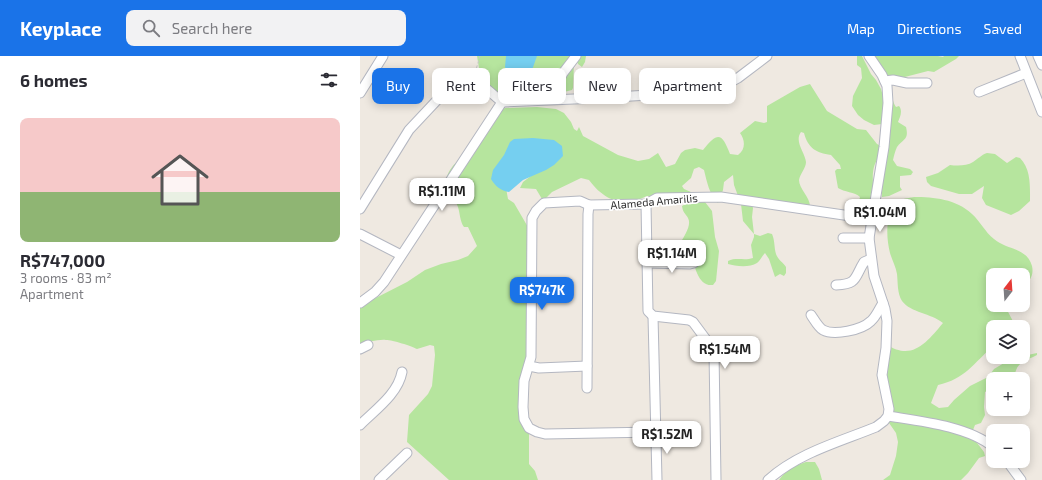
<!DOCTYPE html>
<html lang="en">
<head>
<meta charset="utf-8">
<style>
  :root { --surface:#fff; --page:#f2f2f3; --text:#2b2b33; --muted:#7c7c81; --accent:#1a73e8 }
  body { margin:0; font-family:"Exo 2",sans-serif; background:var(--page); color:var(--text); height:100vh; display:flex; flex-direction:column; font-size:15px; white-space:nowrap }
  * { box-sizing:border-box; margin:0 }
  p { font-size:13px; color:var(--muted) }
  .icon { flex:none; width:22px; height:22px; fill:none; stroke:currentColor; stroke-width:2; stroke-linecap:round; stroke-linejoin:round }
  .map { position:relative; flex:1; overflow:hidden }
  .panel { display:flex; flex-direction:column; background:var(--surface); width:360px }
  .panel>* { flex:none }
  .guide { position:absolute; left:12px; top:12px; width:380px; height:36px; display:flex; gap:8px }
  .needle { width:26px; rotate:17deg }
  .fabs { position:absolute; left:626px; top:212px; display:grid; gap:8px }
  .fabs a { display:grid; place-items:center; width:44px; height:44px; border-radius:8px; background:var(--surface); box-shadow:0 2px 10px #0003; font-size:20px }
  .price { position:absolute; translate:-50% -34px; padding:0 9px; border-radius:8px; background:#fff; color:#222; font-size:13px; line-height:26px; filter:drop-shadow(0 1px 2px #0008) }
  .price::after { content:''; position:absolute; left:50%; top:24px; width:12px; height:9px; margin-left:-6px; background:inherit; clip-path:polygon(0 0,100% 0,50% 100%) }
  .price.current { background:var(--accent); color:#fff }
  ul { padding:0; list-style:none }
  li { display:grid; align-content:center; gap:8px; height:212px; padding:0 20px }
  li span { display:grid; place-items:center; height:124px; border-radius:8px; color:#555 }
  li>.icon { margin-inline-start:auto }
  span .icon { width:72px; height:72px; fill:#fffc; stroke-width:1 }
  li b { font-size:17px }
  h2 { display:flex; justify-content:space-between; align-items:center; height:48px; padding:0 20px; font-size:17px }
  .pill { padding:0 14px; border-radius:8px; background:var(--surface); box-shadow:0 2px 10px #0003; font-size:14px; line-height:36px }
  .pill.current { background:var(--accent); color:#fff }
  header { display:flex; align-items:center; gap:24px; box-sizing:border-box; height:56px; padding:0 20px; background:var(--accent); color:#fff }
  header strong { font-size:19px }
  nav { display:flex; gap:22px; margin-inline-start:auto; font-size:14px }
  .search { width:280px; height:36px; background:var(--page); display:flex; align-items:center; gap:10px; box-sizing:border-box; padding:0 14px; border-radius:8px; color:var(--muted); font-size:15px }
  main { display:flex; flex:1; min-height:0 }
  .map>svg:first-child { display:block }
</style>
</head>
<body>
<header>
<strong>Keyplace</strong>
<div class="search"><svg class="icon" aria-label="search" viewBox="0 0 24 24"><circle cx="10" cy="10" r="6"/><path d="M15 15l6 6"/></svg>Search here</div>
<nav><a>Map</a><a>Directions</a><a>Saved</a></nav>
</header>
<main>
<section class="panel">
<h2>6 homes<svg class="icon" aria-label="filters" viewBox="0 0 24 24"><path d="M4 7h16M4 17h16"/><circle cx="9" cy="7" r="2"/><circle cx="15" cy="17" r="2"/></svg></h2>
<ul>
<li><span style="background:linear-gradient(#f6c9c9 60%,#8fb573 0)"><svg class="icon" aria-label="home" viewBox="0 0 24 24"><path d="M3 11l9-7 9 7M6 9v11h12V9"/></svg></span><div><b>R$747,000</b><p>3 rooms · 83 m²</p><p>Apartment</p></div></li>
</ul>
</section>
<div class="map">
<svg width="682" height="424" viewBox="0 0 682 424">
  <rect width="100%" height="100%" fill="#efe9e1"/>
  <g fill="#b6e59e">
    <path d="M117,0H226L225,6L222,11L218,8L217,5L214,7L213,32L212,34C195,38 177,46 162,35L153,40L143,42L128,30L119,12Z"/>
    <path d="M497,0H502L511,18L516,24L521,33L523,40L524,55L529,41L510,0H578L583,1L584,0H599L596,3L574,16L568,15L541,22L532,27C532,35 531,44 536,51L539,50C543,55 540,61 538,66L546,71C549,84 544,82 537,91C535,95 534,100 533,104L537,110L550,113L553,116L551,119L540,120V131L542,134L529,140L522,141L520,103L518,102C507,119 518,136 511,151C510,153 506,156 504,158L491,157L499,145L500,141C495,136 484,136 478,132L475,115L477,113H481L480,109L471,99C456,97 448,92 444,77L441,76C434,86 445,96 446,106C446,112 440,118 439,124C439,133 450,141 450,150C444,151 439,147 434,147C420,148 406,147 391,146L393,152L392,161L394,178L400,180L408,177L412,178C415,185 414,191 416,198C418,204 423,206 426,211V217L424,220L420,218L415,221L409,203L405,197C402,200 400,205 397,207C389,212 375,210 368,208V205C376,201 385,205 393,202L391,189L394,181V178L383,165L381,148L374,129L373,119L364,126L363,134L358,147C349,138 347,126 344,114L339,111L334,113L331,122L322,130L324,133L338,139L316,141L287,140L280,143L272,150C251,144 242,141 229,124L221,122L192,136L186,142L182,143L176,133L160,132L163,126L192,104L146,132L148,143L154,147L172,178L169,310L165,321L169,372V408L175,415L178,424H89L47,386L49,359L68,338L72,330L75,299L74,290L70,289L57,293C51,290 33,284 26,284C18,283 8,287 0,287V250L47,226L65,214L81,208L98,204L108,200L117,190L108,171H104C100,166 100,157 98,151C93,136 80,130 90,114C92,111 93,109 96,107L135,57L145,52L177,51L196,53L204,57L211,66L214,73L217,75L219,71L223,80L258,99L278,105L289,103L298,97L306,111L315,108L321,97L325,94L335,92L343,94C358,75 362,77 370,98L378,99C386,93 385,84 380,77L395,65L404,67L407,66V50L440,31L450,28L467,55L497,73L506,74L517,88L521,90L522,68L514,69L504,64L498,59L492,50L493,40L502,22L501,12L497,9Z"/>
    <path d="M627,97L635,98L647,107L656,101L660,102C671,113 670,130 670,145L659,155L651,159L626,149L622,142L624,130L612,138H599L571,130L567,126L566,121L578,117L590,109C597,110 607,110 613,106C618,103 621,99 627,97Z"/>
    <path d="M554,141C574,141 596,143 612,158C620,165 625,176 634,183C646,194 667,191 672,210C674,219 670,225 663,231V219H633V249H650L646,252L656,271H633V290C614,307 605,323 578,329L571,347L579,352L588,351L594,344L610,330L628,321L634,313L644,307L653,302L677,297V299C663,306 656,306 654,323H633V332L625,336L624,351L625,359L621,367L615,369L611,379L624,396L625,400L619,402L608,417L601,424H523L530,419L536,400L538,386L536,377L527,364L525,356L521,326L526,288C552,306 567,286 583,267C571,257 551,257 542,245C537,237 538,227 537,218C536,211 532,204 530,197C526,181 524,153 542,144C545,142 551,142 554,141Z"/>
    <path d="M342,145L345,146L352,155L355,181L359,195L356,225L353,229C337,231 334,207 331,195L322,189L321,186C324,180 332,169 328,162C325,157 323,157 322,150C328,146 336,150 342,145Z"/>
    <path d="M446,406H455L459,413L462,424H419C426,414 434,410 446,406Z"/>
  </g>
  <g fill="#75cff0">
    <path d="M146,0H177L172,14L167,19L148,17L145,11Z"/>
    <path d="M173,82L194,84L202,90L203,100L194,109L186,114L163,124L149,136C141,135 135,130 131,123L133,114L144,99L150,86L154,83Z"/>
  </g>
  <g fill="none" stroke-linecap="round" stroke-linejoin="round">
    <defs>
      <g id="minor">
        <path d="M660,0L682,56"/>
        <path d="M678,0L682,9"/>
        <path d="M525,25L533,24L547,27H567"/>
        <path d="M619,36L666,17"/>
        <path d="M0,37L23,0"/>
        <path d="M189,43L203,17L216,0"/>
        <path d="M142,46L238,42L340,36L359,31L367,28L378,22L407,0"/>
        <path d="M286,148L288,255L293,260L329,264L333,266L353,293L354,296L356,424"/>
        <path d="M0,153L49,74L94,26C111,14 129,36 142,46"/>
        <path d="M0,178L41,199"/>
        <path d="M483,182H509"/>
        <path d="M287,207L330,208L334,207"/>
        <path d="M476,229C498,228 494,222 504,206L511,203"/>
        <path d="M0,247L15,236L24,226L142,46"/>
        <path d="M451,259C454,263 458,271 463,274C474,280 502,274 511,265C516,261 519,253 523,247"/>
        <path d="M293,260L297,424"/>
        <path d="M0,293L8,289"/>
        <path d="M169,310L179,312L227,310"/>
        <path d="M227,332L228,158L229,149"/>
        <path d="M528,360C559,365 608,370 633,391"/>
        <path d="M0,369C15,354 38,338 42,316"/>
        <path d="M296,376L185,378L177,376L169,372L164,363L163,351L164,325L171,301L172,162L176,155L184,147L220,145L229,149L286,148L297,142L361,141L511,163"/>
        <path d="M647,405L661,424"/>
        <path d="M19,424L47,397"/>
        <path d="M408,424C438,397 479,386 516,371L524,365L528,360L529,353L522,319L526,292L527,265L525,253L514,220L509,182L524,91L528,47L527,30L522,19L509,0"/>
      </g>
    </defs>
    <use href="#minor" stroke="#b4b7c1" stroke-width="11"/>
    <path stroke="#c9c9c9" stroke-width="1" stroke-dasharray="3 2" stroke-linecap="butt" d="M115,17L120,0"/>
    <use href="#minor" stroke="#fff" stroke-width="9"/>
  </g>
  <g text-anchor="middle" dominant-baseline="central" stroke-width="3.5" stroke-linejoin="round" paint-order="stroke">
    <g font-size="11" fill="#2e2e2e" stroke="#fff">
      <text transform="translate(294 145) rotate(-5)">Alameda Amarilis</text>
    </g>
  </g>
</svg>
<div class="fabs">
<a><svg class="needle" viewBox="-14 -14 28 28"><path d="M0-13l5 13h-10z" fill="#e53935"/><path d="M0 13l5-13h-10z" fill="#7c7c81"/></svg></a>
<a><svg class="icon" aria-label="layers" viewBox="0 0 24 24"><path d="M12 4l9 5-9 5-9-5zM3 14l9 5 9-5"/></svg></a>
<a>+</a>
<a>−</a>
</div>
<b class="price" style="left:82px;top:156px">R$1.11M</b>
<b class="price" style="left:520px;top:177px">R$1.04M</b>
<b class="price" style="left:312px;top:218px">R$1.14M</b>
<b class="price current" style="left:182px;top:255px">R$747K</b>
<b class="price" style="left:365px;top:314px">R$1.54M</b>
<b class="price" style="left:307px;top:399px">R$1.52M</b>
<div class="guide">
<a class="pill current">Buy</a>
<a class="pill">Rent</a>
<a class="pill">Filters</a>
<a class="pill">New</a>
<a class="pill">Apartment</a>
</div>
</div>
</main>
</body>
</html>
